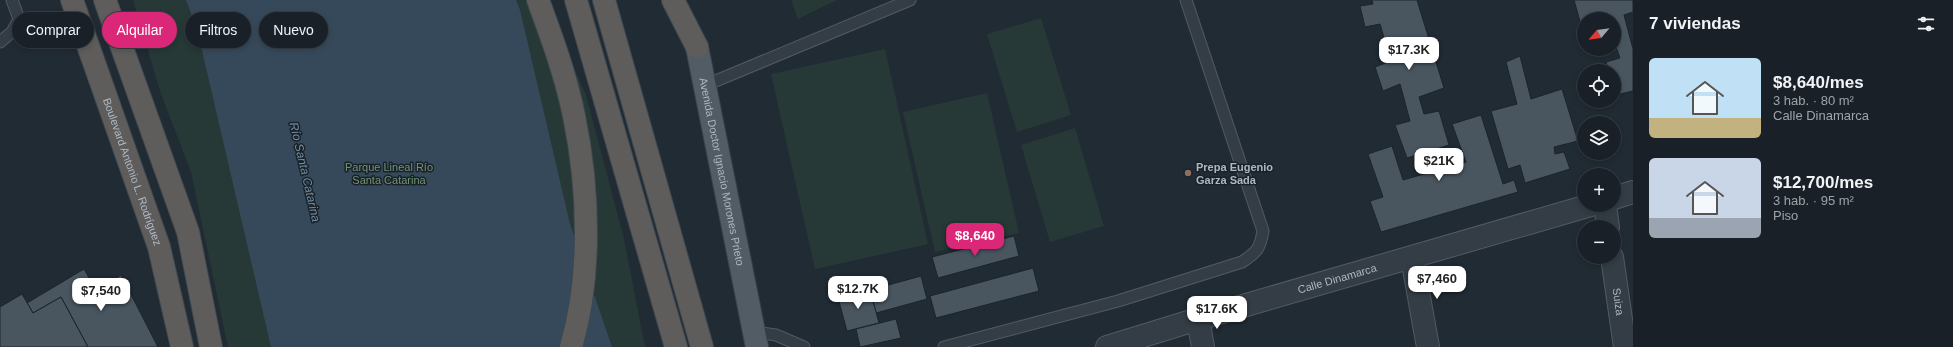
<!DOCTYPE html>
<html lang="es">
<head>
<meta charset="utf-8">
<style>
  :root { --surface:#192027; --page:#262d33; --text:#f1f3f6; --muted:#9fa3a7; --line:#373e44; --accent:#db2777 }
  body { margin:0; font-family:Arial,sans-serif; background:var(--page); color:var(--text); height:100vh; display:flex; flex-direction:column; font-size:15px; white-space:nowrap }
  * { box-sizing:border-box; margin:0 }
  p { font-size:13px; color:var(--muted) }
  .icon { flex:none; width:22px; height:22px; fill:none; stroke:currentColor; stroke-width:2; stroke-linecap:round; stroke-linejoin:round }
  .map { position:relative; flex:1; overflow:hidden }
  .panel { display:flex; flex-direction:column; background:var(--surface); width:320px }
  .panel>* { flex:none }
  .hud { position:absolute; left:12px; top:12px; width:380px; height:36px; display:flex; gap:8px }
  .needle { width:26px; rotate:241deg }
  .fabs { position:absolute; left:1577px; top:12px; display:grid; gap:8px }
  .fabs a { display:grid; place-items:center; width:44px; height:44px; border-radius:50%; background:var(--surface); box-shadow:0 2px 6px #0003,0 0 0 1px var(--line); font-size:20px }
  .price { position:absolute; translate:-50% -34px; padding:0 9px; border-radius:8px; background:#fff; color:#222; font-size:13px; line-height:26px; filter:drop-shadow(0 1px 2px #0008) }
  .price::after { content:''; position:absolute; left:50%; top:24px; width:12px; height:9px; margin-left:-6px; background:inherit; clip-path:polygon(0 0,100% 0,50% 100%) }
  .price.current { background:var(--accent); color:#fff }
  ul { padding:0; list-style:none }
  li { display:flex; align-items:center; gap:12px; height:100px; padding:0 16px }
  li span { display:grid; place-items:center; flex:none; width:112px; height:80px; border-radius:6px; color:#555 }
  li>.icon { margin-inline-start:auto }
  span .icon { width:48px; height:48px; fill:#fffc; stroke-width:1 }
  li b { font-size:17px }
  h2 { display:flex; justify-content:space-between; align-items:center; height:48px; padding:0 16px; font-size:17px }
  .pill { padding:0 14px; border-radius:18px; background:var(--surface); box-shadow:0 2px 6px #0003,0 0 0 1px var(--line); font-size:14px; line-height:36px }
  .pill.current { background:var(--accent); color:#fff }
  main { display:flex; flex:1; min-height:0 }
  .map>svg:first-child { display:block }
</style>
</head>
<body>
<main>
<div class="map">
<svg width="1633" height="347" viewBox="0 0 1633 347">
  <rect width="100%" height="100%" fill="#212b34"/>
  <g fill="#263937">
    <path d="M133,0H543L586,95L624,239L645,347H228L191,172L161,94Z"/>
    <path d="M791,0H837L798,19Z"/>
    <path d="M1041,18L1071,115L1017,132L987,34Z"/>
    <path d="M885,49L928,244L815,269L771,74Z"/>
    <path d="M987,93L1019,233L935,252L903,112Z"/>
    <path d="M1075,128L1104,226L1050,242L1021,145Z"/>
  </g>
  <path fill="#36495a" d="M186,0H516L520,10L570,224L612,347H271L197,29Z"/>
  <g fill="#495660" stroke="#1c242b">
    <path d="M1372,0H1417L1444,88L1419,97L1424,114L1439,111L1449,145L1407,158L1395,125L1410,121L1400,84L1383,91L1375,67L1391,61L1380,24L1365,27L1360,6L1373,4Z"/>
    <path d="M1574,0H1633V12L1624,15L1633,49V91L1616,95L1614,88V71H1609L1606,62L1620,58L1614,41V19H1584V36Z"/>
    <path d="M1520,56L1531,99L1562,89L1578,141L1554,147L1555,154L1564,152L1570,169L1525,183L1520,165L1508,169L1491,111L1517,104L1506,62Z"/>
    <path d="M1481,115L1503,184L1514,180L1518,192L1381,232L1370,201L1383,197L1368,154L1392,146L1403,180L1466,162L1452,124Z"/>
    <path d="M1014,236L1019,256L938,278L932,257Z"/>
    <path d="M1033,268L1039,291L936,318L930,296Z"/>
    <path d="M84,269L96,290L121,275L158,347H88L61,297L33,313L27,303Z"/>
    <path d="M921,276L927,299L876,313L870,290Z"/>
    <path d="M870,290L879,323L847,331L838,298Z"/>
    <path d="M22,294L33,313L61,297L88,347H0V307Z"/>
    <path d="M896,319L901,338L860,347L856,329Z"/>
  </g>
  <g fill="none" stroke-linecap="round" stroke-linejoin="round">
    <defs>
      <g id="service">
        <path d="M0,42L12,32L19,19L12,0"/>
        <path d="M706,85L910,0"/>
        <path d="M755,332L776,335L804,347"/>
        <path d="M944,347L1118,301L1242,262C1257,252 1260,249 1263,231L1186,0"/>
      </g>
      <g id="minor">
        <path d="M1614,198L1633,192"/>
        <path d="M1605,205L1608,227"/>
        <path id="s1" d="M1612,257L1625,347"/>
        <path d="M1412,258L1428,347"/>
        <path d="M1198,319L1203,347"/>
        <path id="s2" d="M1107,347L1198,319L1591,205"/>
      </g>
      <g id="primary">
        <path id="s3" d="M697,47L757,347"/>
      </g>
      <g id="trunk">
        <path id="s4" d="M72,0L159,247L182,347"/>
        <path d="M105,0L188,232L211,347"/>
        <path d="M538,0C552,38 566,76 574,116C589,188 592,276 571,347"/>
        <path d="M576,0L676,347"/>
        <path d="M604,0L702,347"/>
        <path d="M673,0L697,47"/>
      </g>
    </defs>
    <use href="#service" stroke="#515b63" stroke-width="13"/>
    <use href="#minor" stroke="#515b63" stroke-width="24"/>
    <use href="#primary" stroke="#3d464e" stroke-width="24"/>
    <use href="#trunk" stroke="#3f484f" stroke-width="24"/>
    <use href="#service" stroke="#343d45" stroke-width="11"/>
    <use href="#minor" stroke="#343d45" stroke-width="22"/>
    <use href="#primary" stroke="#525c65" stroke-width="22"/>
    <use href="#trunk" stroke="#5e5d5c" stroke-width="22"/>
  </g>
  <circle fill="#8d6e63" stroke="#1a2229" stroke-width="1.5" cx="1188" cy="173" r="4"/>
  <g text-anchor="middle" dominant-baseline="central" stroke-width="3" stroke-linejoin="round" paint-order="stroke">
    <g font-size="11" fill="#709574" stroke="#1a2229">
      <text x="389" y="167">Parque Lineal Río<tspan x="389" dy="13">Santa Catarina</tspan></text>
    </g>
    <g font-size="11" font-weight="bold" fill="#aeb8c2" stroke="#1a2229" text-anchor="start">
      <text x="1196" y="167">Prepa Eugenio<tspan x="1196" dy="13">Garza Sada</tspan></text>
    </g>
    <g font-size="11" fill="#aeb8c2" stroke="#1a2229">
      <text stroke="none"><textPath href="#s3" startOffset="127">Avenida Doctor Ignacio Morones Prieto</textPath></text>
      <text stroke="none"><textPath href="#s4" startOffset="182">Boulevard Antonio L. Rodríguez</textPath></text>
      <text stroke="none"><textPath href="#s2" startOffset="240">Calle Dinamarca</textPath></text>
      <text stroke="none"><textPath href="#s1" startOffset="45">Suiza</textPath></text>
    </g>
    <g font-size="12" font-style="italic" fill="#718ca3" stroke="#1a2229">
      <text transform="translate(305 172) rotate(77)">Río Santa Catarina</text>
    </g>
  </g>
</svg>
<div class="fabs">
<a><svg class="needle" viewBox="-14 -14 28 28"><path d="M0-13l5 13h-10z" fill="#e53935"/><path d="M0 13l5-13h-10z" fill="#9fa3a7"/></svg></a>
<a><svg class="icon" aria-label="locate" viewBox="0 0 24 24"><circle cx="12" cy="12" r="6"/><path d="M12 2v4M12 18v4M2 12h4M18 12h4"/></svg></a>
<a><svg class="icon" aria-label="layers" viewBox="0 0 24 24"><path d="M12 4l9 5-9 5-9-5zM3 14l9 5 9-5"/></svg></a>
<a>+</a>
<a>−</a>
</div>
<b class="price" style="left:1409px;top:71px">$17.3K</b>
<b class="price" style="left:1439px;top:182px">$21K</b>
<b class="price current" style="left:975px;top:257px">$8,640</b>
<b class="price" style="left:1437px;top:300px">$7,460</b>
<b class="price" style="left:858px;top:310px">$12.7K</b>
<b class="price" style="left:101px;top:312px">$7,540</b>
<b class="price" style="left:1217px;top:330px">$17.6K</b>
<div class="hud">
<a class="pill">Comprar</a>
<a class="pill current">Alquilar</a>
<a class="pill">Filtros</a>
<a class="pill">Nuevo</a>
</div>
</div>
<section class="panel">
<h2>7 viviendas<svg class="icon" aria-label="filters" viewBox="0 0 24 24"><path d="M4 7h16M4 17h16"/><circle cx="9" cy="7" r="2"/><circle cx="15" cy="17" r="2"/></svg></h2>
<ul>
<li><span style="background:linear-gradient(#bfe0f5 75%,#c2b280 0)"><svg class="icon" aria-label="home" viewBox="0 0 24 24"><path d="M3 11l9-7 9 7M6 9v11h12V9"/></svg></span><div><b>$8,640/mes</b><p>3 hab. · 80 m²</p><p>Calle Dinamarca</p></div></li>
<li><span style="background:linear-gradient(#c9d6e8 75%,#9aa5b1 0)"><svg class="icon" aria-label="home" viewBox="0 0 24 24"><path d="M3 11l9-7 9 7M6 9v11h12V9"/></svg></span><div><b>$12,700/mes</b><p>3 hab. · 95 m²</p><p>Piso</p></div></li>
</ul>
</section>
</main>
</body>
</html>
